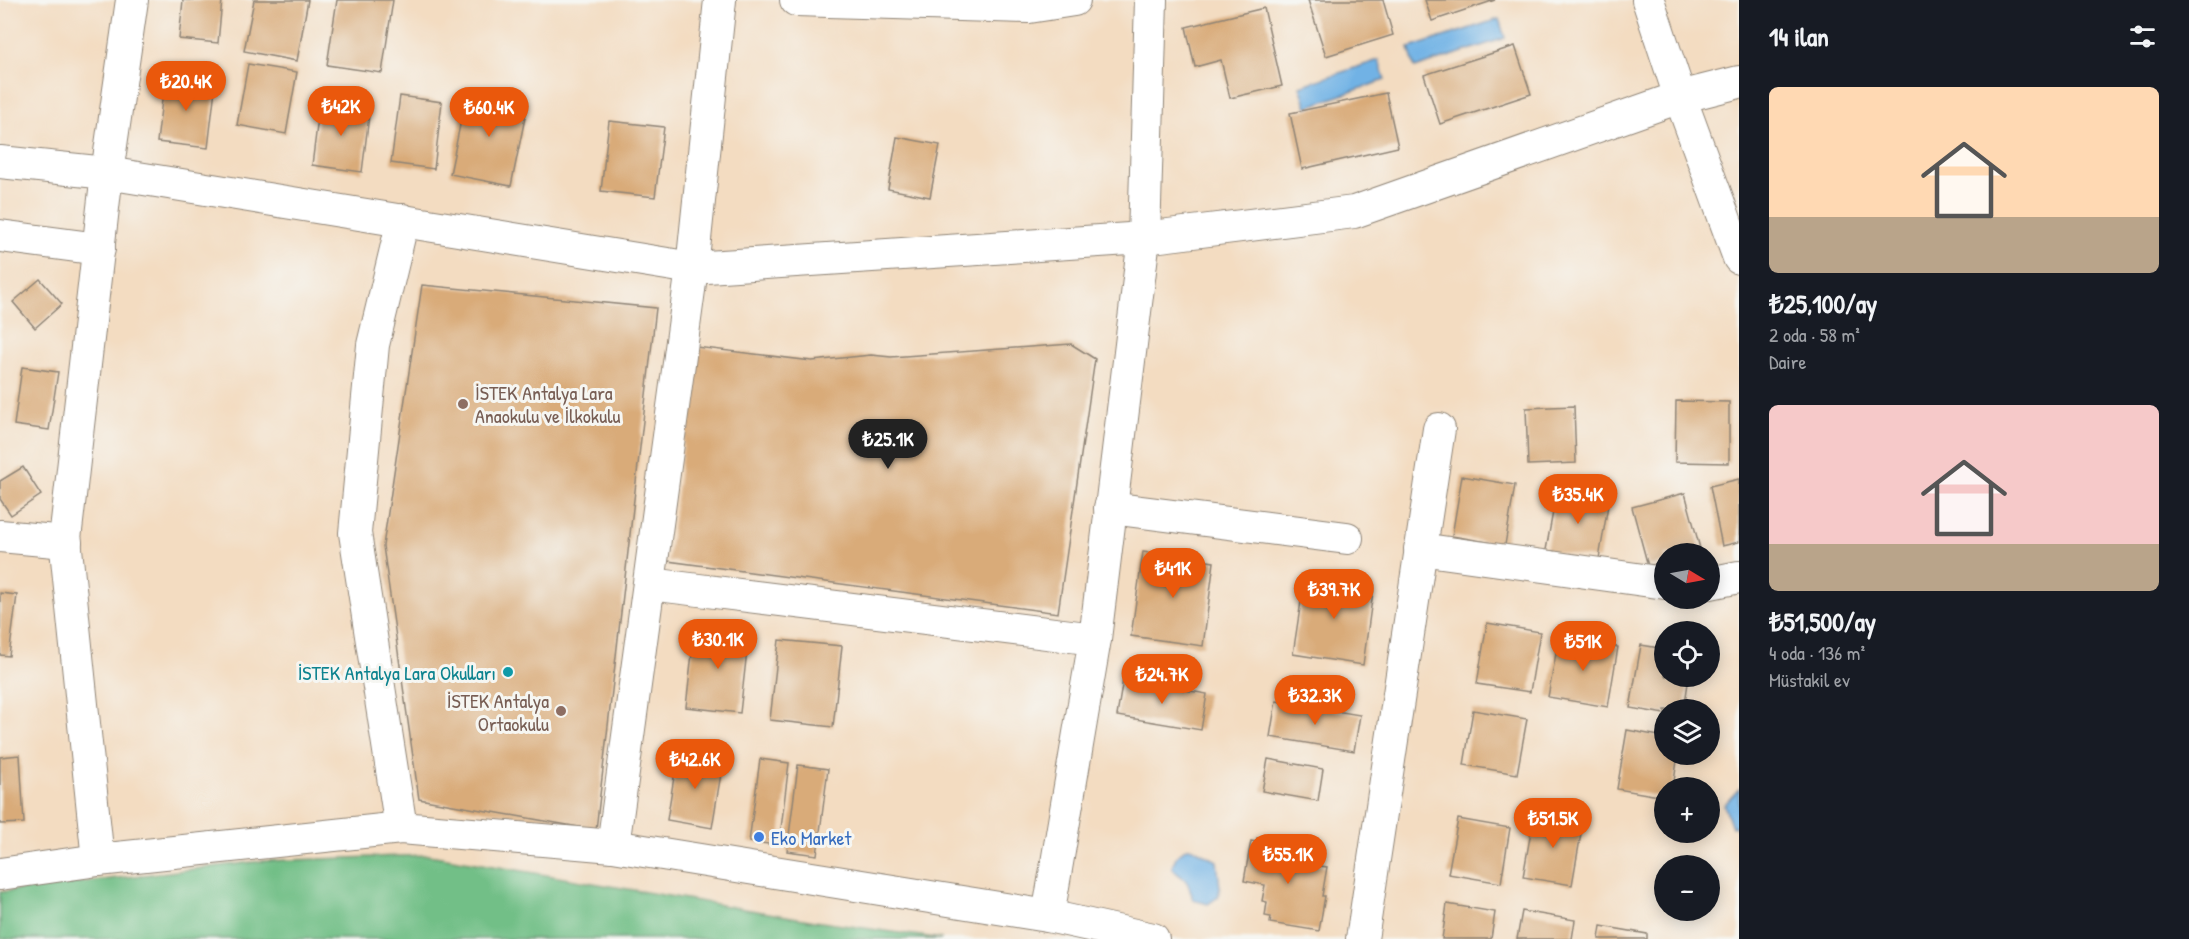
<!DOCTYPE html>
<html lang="tr">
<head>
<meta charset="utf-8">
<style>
  :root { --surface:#171b24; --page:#242831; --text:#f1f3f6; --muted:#9ea1a6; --accent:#ea580c }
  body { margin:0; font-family:"Patrick Hand",sans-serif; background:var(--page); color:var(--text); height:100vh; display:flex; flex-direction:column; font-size:22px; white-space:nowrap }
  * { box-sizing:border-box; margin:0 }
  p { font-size:20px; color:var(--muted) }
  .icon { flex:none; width:33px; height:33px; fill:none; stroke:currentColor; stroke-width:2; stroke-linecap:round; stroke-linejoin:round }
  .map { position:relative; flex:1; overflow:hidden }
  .details { display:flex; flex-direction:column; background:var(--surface); width:450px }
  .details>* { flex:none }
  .needle { width:39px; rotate:100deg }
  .buttons { position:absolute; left:1654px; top:543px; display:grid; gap:12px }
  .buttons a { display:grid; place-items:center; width:66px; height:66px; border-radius:50%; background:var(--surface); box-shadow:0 3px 15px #0003; font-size:30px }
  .price { position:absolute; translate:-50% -51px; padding:0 14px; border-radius:21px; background:var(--accent); color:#fff; font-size:20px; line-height:39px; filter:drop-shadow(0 2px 3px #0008) }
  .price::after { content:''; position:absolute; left:50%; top:36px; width:18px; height:14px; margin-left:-9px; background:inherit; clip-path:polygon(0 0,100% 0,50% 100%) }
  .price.on { background:#222; color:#fff }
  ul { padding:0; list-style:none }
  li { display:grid; align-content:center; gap:12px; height:318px; padding:0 30px }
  li span { display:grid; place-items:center; height:186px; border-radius:9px; color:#555 }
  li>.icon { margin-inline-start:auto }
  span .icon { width:108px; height:108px; fill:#fffc; stroke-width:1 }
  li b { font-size:26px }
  h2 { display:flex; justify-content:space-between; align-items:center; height:72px; padding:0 30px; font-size:26px }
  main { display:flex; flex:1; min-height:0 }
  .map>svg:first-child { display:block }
</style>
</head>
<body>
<main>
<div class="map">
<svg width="1739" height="939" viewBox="0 0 1739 939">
  <rect width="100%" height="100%" fill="#f6f6f2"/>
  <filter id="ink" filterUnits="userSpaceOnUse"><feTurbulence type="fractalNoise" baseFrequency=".0167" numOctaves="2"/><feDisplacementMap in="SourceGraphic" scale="12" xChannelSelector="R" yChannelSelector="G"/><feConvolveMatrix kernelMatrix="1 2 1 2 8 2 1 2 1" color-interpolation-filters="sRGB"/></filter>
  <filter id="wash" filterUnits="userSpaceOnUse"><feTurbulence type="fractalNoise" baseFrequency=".008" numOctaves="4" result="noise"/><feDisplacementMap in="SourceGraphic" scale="24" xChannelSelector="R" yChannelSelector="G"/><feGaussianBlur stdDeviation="1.35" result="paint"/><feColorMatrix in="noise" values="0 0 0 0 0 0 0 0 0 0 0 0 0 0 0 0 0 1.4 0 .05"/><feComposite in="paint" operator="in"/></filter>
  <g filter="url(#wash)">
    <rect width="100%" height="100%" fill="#f3dcc1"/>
    <path fill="#72bf87" stroke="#4e7559" stroke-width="1.5" d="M429,855L821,922L942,939H0V892L262,861Z"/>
    <g fill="#71b2e5" stroke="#4e6e88" stroke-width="1.5">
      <path d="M1499,19L1505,38L1415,68L1409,48Z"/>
      <path d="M1379,60L1385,80L1307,107L1300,86Z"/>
      <path d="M1739,789V834L1736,826L1732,827L1724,805Z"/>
      <path d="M1186,848H1193L1217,861L1220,888L1218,897L1208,904L1193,900C1191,892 1189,882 1182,877C1177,873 1175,873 1172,867L1176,857Z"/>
    </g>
    <g id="blocks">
      <g fill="#d9ab79">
        <path d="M183,0H222L218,43L179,39Z"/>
        <path d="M254,0H308L297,61L244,51Z"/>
        <path d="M337,0H393L382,73L327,65Z"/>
        <path d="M1308,0H1383L1393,35L1326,56Z"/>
        <path d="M1425,0H1495L1432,21Z"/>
        <path d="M1264,8L1282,86L1230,98L1221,60L1195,67L1186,27Z"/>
        <path d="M1515,46L1531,94L1440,124L1424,75Z"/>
        <path d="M248,64L297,72L286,134L237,125Z"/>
        <path d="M165,75L216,81L208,148L157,142Z"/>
        <path d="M467,91L528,103L511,186L450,174Z"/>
        <path d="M1386,93L1398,147L1302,169L1290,113Z"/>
        <path d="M400,96L442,102L434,169L391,163Z"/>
        <path d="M320,102L370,108L362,172L312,165Z"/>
        <path d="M609,121L664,127L655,197L601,191Z"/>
        <path d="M897,137L940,145L930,197L888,189Z"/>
        <path d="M40,279L62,304L35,328L13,302Z"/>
        <path d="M422,285L656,308L596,830L419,799L383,546Z"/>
        <path d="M1071,344L1095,359L1058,613L668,561L696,347L812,361L871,355L891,357Z"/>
        <path d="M22,367L58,372L49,430L14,425Z"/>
        <path d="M1676,401L1729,402V463L1675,462Z"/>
        <path d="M1574,406L1576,463L1528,465L1526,408Z"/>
        <path d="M23,467L41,495L11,515L0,499V481Z"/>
        <path d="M1462,476L1515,485L1505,545L1452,536Z"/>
        <path d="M1739,479V542L1722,546L1710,486Z"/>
        <path d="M1557,490L1609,499L1599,559L1546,550Z"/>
        <path d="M1685,493L1701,552L1665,554V562L1648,566L1632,507Z"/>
        <path d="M1143,552L1214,562L1203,646L1131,636Z"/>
        <path d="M1305,575L1374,585L1363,665L1293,654Z"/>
        <path d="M0,593L17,595L9,656L0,655Z"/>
        <path d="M1487,623L1540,632L1530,692L1477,684Z"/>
        <path d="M695,627L749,633L740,713L686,707Z"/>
        <path d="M1559,637L1618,647L1608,707L1548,697Z"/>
        <path d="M779,640L842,646L833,727L770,720Z"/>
        <path d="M1641,645L1665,649V676H1689L1684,710H1665V714L1630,708Z"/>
        <path d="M1123,679L1207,694L1201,730L1117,716Z"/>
        <path d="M1276,701L1360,715L1354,751L1270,737Z"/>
        <path d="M1473,710L1527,719L1517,774L1464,765Z"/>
        <path d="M1627,730L1665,737V754H1678L1673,788H1665V797L1617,789Z"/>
        <path d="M678,753L723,761L712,828L667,820Z"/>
        <path d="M20,755L24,823L0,824V757Z"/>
        <path d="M760,759L789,763L779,845L749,842Z"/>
        <path d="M1268,759L1323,769L1318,801L1262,791Z"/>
        <path d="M798,765L828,769L817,855L787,851Z"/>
        <path d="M1534,814L1583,822L1572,885L1523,877Z"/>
        <path d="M1458,819L1510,828L1501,883L1448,874Z"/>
        <path d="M1257,838L1280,842L1279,850L1314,856L1313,865L1327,867L1322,896H1325L1319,931L1270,923L1271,917L1265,916L1267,902L1262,901L1265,885L1244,881L1251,841L1256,842Z"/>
        <path d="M1447,904L1495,912L1491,939H1442Z"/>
        <path d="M1522,911L1575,920L1572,939H1517Z"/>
        <path d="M1601,926L1647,934V939H1599Z"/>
      </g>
    </g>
  </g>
  <g filter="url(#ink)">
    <use href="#blocks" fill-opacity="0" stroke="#8f8476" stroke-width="1.5"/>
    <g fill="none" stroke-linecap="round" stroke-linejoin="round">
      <defs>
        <g id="minor">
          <path d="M796,0L1029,7L1074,0"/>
          <path d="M1648,0L1680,97L1739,258"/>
          <path d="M0,162L107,173L692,268L1144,238L1354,212L1680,97L1739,82"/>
          <path d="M0,236L99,249"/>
          <path d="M1110,508L1347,538"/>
          <path d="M0,536L66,542"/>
          <path d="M1420,549L1665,583"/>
          <path d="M1710,583L1739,577"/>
          <path d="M650,584L1095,639"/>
          <path d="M401,828L355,533L373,345L403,220"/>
          <path d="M613,846L692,268L720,0"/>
          <path d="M98,860L65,539L107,173L132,0"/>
          <path d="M0,874L98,860L401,828L613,846L1048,916L1153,939"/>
          <path d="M1048,916L1095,639L1144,238L1151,0"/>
          <path d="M1362,939L1439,429"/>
        </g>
      </defs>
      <use href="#minor" stroke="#8f8476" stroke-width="34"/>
      <use href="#minor" stroke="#fff" stroke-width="32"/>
    </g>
  </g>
  <g fill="#8d6e63" stroke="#f6f6f2" stroke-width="2">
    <circle cx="463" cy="404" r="6"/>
    <circle cx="561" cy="711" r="6"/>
  </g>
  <circle fill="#0f9aa8" stroke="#f6f6f2" stroke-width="2" cx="508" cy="672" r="6"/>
  <circle fill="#3f7fe0" stroke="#f6f6f2" stroke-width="2" cx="759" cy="837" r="6"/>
  <g text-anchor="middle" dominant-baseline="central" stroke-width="6" stroke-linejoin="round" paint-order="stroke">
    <g font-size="20" fill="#785e54" stroke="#f6f6f2" text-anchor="start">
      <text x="475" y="392">İSTEK Antalya Lara<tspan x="475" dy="23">Anaokulu ve İlkokulu</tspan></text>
      <text x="549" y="700" text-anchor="end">İSTEK Antalya<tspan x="549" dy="23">Ortaokulu</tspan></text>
    </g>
    <g font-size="20" fill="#0d838f" stroke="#f6f6f2" text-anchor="end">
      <text x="496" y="672">İSTEK Antalya Lara Okulları</text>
    </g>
    <g font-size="20" fill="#366cbe" stroke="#f6f6f2" text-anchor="start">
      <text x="771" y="837">Eko Market</text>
    </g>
  </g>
</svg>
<div class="buttons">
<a><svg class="needle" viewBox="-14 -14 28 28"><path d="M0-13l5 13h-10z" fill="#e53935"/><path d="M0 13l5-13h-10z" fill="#9ea1a6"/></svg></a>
<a><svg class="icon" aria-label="locate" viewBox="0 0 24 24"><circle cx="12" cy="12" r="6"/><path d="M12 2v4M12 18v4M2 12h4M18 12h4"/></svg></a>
<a><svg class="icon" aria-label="layers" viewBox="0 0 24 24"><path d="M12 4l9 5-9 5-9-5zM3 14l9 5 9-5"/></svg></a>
<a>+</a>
<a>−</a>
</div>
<b class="price" style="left:186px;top:112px">₺20.4K</b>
<b class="price" style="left:341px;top:137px">₺42K</b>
<b class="price" style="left:489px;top:138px">₺60.4K</b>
<b class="price on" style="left:888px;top:470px">₺25.1K</b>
<b class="price" style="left:1578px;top:525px">₺35.4K</b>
<b class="price" style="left:1173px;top:599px">₺41K</b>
<b class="price" style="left:1334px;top:620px">₺39.7K</b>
<b class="price" style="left:718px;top:670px">₺30.1K</b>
<b class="price" style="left:1583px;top:672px">₺51K</b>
<b class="price" style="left:1162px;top:705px">₺24.7K</b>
<b class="price" style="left:1315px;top:726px">₺32.3K</b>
<b class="price" style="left:695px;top:790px">₺42.6K</b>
<b class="price" style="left:1553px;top:849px">₺51.5K</b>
<b class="price" style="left:1288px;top:885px">₺55.1K</b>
</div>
<section class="details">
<h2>14 ilan<svg class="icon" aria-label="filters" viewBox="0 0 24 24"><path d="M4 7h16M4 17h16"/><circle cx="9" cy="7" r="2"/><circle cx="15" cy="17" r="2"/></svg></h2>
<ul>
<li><span style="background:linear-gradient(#ffd9b3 70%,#b9a48a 0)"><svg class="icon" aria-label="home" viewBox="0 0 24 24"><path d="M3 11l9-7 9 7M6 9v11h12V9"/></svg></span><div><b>₺25,100/ay</b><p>2 oda · 58 m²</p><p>Daire</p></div></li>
<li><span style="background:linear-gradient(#f6c9c9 75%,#b9a48a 0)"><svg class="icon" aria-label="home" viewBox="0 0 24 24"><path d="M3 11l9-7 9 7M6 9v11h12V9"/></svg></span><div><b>₺51,500/ay</b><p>4 oda · 136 m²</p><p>Müstakil ev</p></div></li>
</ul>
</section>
</main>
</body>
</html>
